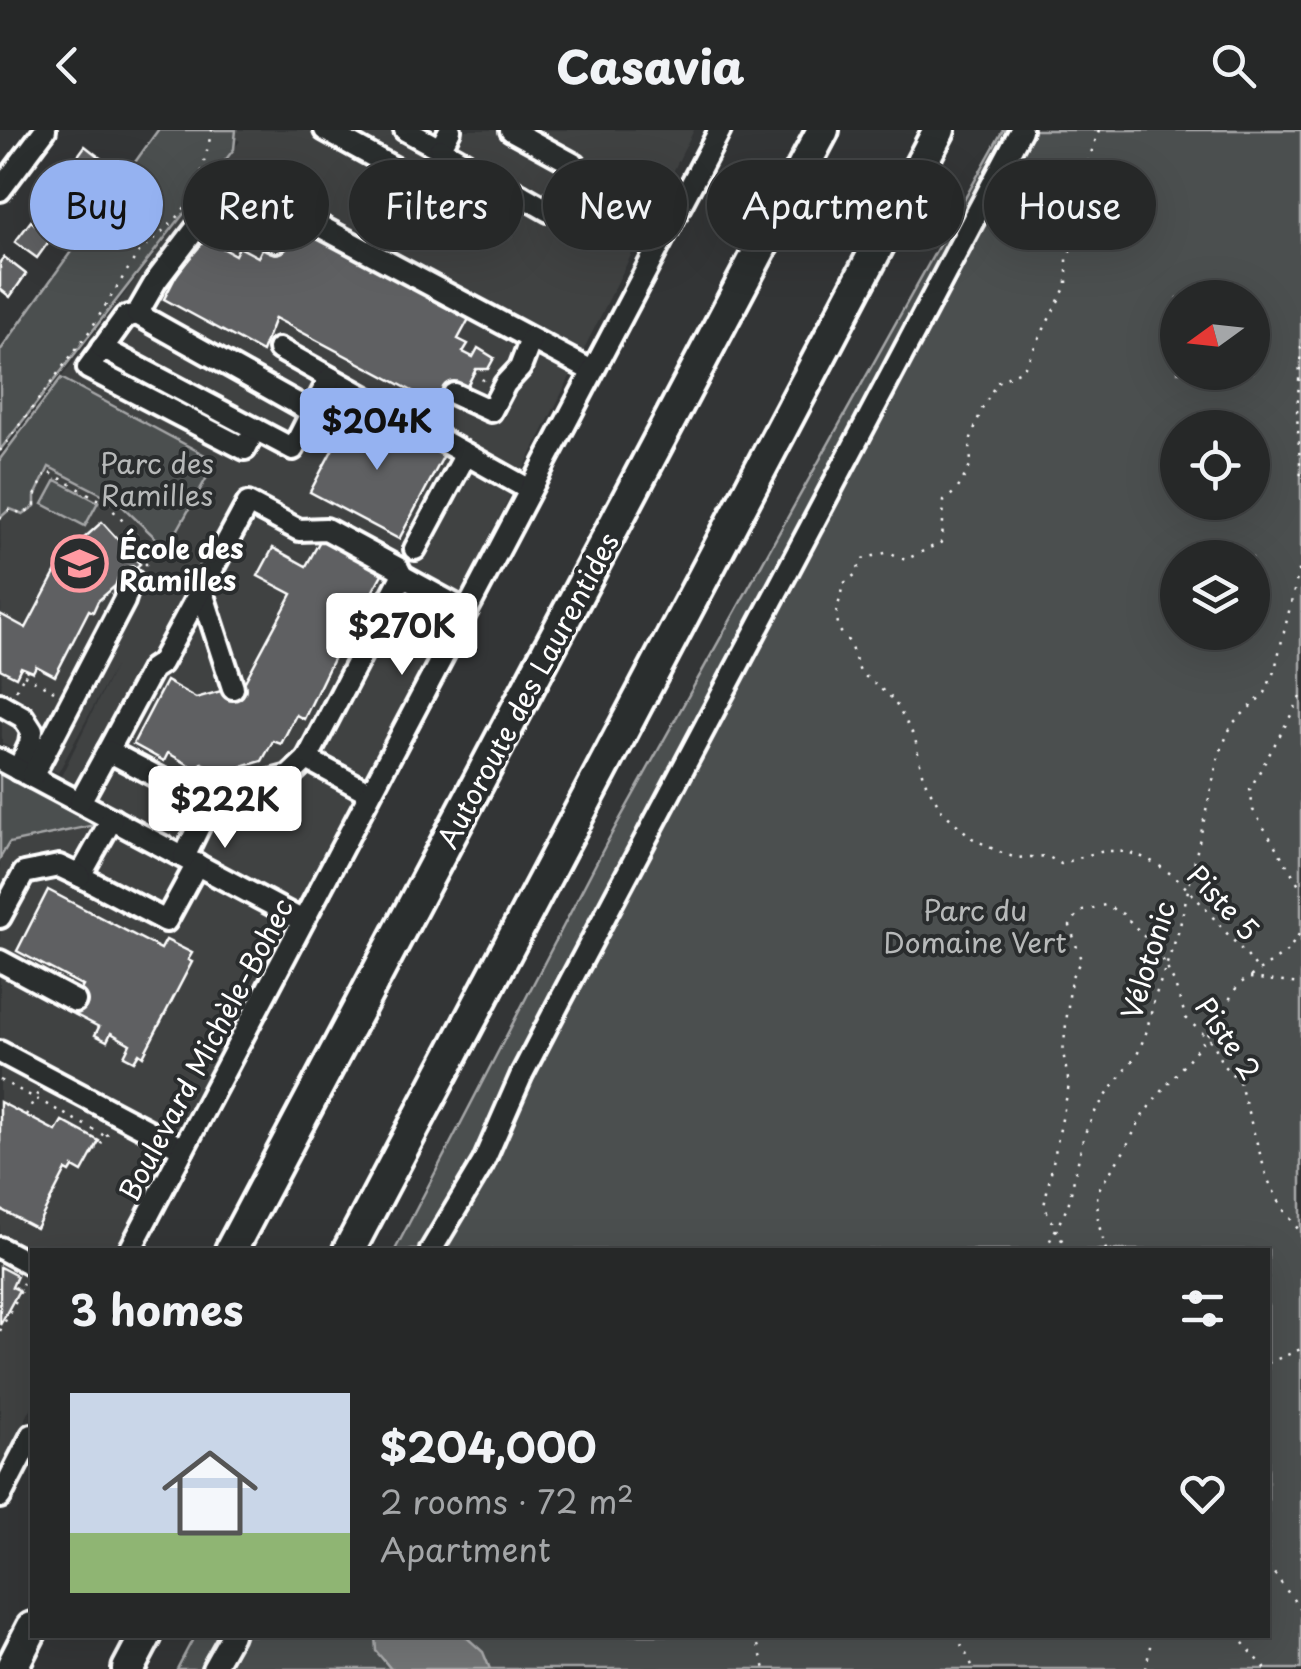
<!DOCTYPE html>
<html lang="en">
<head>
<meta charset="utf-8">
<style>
  :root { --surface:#262828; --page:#2e3030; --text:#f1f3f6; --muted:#a4a6a8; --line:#424445; --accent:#95b2f1 }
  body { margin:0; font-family:"Playpen Sans",sans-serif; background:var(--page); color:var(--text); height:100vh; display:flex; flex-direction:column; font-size:38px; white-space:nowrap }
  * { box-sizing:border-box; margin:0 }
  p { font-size:32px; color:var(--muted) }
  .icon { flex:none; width:55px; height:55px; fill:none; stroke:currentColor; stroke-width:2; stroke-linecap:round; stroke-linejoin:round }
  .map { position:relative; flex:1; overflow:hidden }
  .panel { position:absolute; left:30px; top:1118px; width:1240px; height:390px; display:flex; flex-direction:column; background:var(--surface); border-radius:0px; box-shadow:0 10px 40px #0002,0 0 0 2px var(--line) }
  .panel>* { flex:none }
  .hud { position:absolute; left:30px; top:30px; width:1242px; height:90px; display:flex; gap:20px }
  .needle { width:65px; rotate:255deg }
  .fabs { position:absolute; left:1160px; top:150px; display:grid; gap:20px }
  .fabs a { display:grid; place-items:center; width:110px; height:110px; border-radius:50%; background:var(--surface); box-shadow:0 10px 40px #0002,0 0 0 2px var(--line); font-size:50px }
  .price { position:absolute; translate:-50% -85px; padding:0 22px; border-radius:10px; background:#fff; color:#222; font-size:32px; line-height:65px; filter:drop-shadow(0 2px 5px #0008) }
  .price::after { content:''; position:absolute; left:50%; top:60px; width:30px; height:22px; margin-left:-15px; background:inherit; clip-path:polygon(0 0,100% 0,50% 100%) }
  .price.current { background:var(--accent); color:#111 }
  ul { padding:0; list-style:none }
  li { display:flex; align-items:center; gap:30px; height:250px; padding:0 40px }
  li+li { border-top:2px solid var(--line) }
  li span { display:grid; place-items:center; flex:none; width:280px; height:200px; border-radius:0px; color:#555 }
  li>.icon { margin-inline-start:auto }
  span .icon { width:120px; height:120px; fill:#fffc; stroke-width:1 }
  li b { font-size:42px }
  h2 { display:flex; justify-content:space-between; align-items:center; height:120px; padding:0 40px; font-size:42px }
  .pill { padding:0 35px; border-radius:45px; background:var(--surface); box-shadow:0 10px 40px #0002,0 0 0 2px var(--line); font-size:35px; line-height:90px }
  .pill.current { background:var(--accent); color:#111 }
  header { display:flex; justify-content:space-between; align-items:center; height:130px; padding:0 40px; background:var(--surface); font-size:45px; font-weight:800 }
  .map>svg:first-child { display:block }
</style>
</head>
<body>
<header><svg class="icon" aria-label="back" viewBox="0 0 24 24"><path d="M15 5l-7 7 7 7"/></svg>Casavia<svg class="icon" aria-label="search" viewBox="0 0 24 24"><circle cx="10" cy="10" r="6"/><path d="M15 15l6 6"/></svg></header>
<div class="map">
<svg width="1301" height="1539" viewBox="0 0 1301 1539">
  <rect width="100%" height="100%" fill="#333536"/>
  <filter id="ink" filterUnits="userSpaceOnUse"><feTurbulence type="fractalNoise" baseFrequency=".01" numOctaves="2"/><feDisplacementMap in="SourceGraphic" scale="20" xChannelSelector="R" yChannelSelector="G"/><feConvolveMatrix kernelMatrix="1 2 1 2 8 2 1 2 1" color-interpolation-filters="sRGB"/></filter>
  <g filter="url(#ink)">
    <path fill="#404243" d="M223,0H694L298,788L117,1120H32V1277L0,1336V728L10,702L47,675L115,536L58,643L2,613L0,329L240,11Z"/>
    <g fill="#4c4f50" stroke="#a6a7a8" stroke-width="2.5" fill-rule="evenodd">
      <path d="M158,0H236L234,19L0,320V221Z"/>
      <path d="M1003,0H1301V1539H177L195,1505H1268V1120H395L606,714ZM1178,168H1252V242H1178ZM1178,298H1252V372H1178ZM1178,428H1252V502H1178Z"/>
      <path d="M61,248L216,331L167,419L119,373L49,337L35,366V376L23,384L10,379L0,388V329Z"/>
      <path d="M56,350L98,372L85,396L43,374Z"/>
      <path d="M0,643L95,695L9,713L0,728Z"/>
    </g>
    <path fill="#737576" stroke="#abacad" stroke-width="2.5" d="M375,1505H464L483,1522L490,1539H391L376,1521Z"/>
    <g fill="#5f6162" stroke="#fff" stroke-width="2.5">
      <path d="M85,16L108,34L93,55L69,38Z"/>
      <path d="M59,55L82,70L67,92L45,78Z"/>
      <path d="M287,89L470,187L458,209L468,214L463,222L473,227L478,218L494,228L488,239H476L466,258L459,254L446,279L275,188L262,222L164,169L178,142L206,109L235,125L239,117L258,127L266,111L274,115Z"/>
      <path d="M31,91L52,107L37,128L15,112Z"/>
      <path d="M4,127L26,144L10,167L0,159V132Z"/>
      <path d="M355,277L444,325L399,409L310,362Z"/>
      <path d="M102,392L140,434L98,471L93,482L89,480L55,546L36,536L33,542L21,537L16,547L0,539V484L26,498L64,426Z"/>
      <path d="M321,409L383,442L353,498L349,496L304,589L296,585L281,614L273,611L262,631L222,643L202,633L198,640L168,623L164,631L133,614L166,551L196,568L243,555L292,464L258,446L273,418L306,436Z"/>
      <path d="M48,760L161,819L166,810L192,823L188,830L192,832L143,926L139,923L134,931L124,926L130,914L111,903L107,911L95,905L99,897L70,882L83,856L17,821Z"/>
      <path d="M0,972L56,1001L62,991L99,1011L82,1042L73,1037L70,1042L66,1040L36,1098L0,1079Z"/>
      <path d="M0,1137L17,1146L12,1157L19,1160L0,1195Z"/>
    </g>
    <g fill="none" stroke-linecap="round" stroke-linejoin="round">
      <defs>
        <g id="minor">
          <path d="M325,0L502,97L521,65"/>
          <path d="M405,0L440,19L450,0"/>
          <path d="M440,19L549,81L575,35L511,0"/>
          <path d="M795,52L883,104"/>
          <path d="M0,60L45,0"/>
          <path d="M211,79L276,111"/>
          <path d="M137,184L125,187L88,238L245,319L255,299"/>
          <path d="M102,218L293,319L312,282"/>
          <path d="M279,219L466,324"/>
          <path d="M330,248L312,282L137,184L156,151L233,50L592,241"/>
          <path d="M454,264L491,281L505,254L520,238L531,209"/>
          <path d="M415,419L466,324L530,360"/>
          <path d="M201,459L233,558"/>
          <path d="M0,574L23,587L32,601L30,614L18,640"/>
          <path d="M108,621L152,539L161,533L248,373L299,400L326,399L398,438L402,446"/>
          <path d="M0,630L303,791"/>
          <path d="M32,647L124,471L131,449"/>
          <path d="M370,663L307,629L402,446L466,481"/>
          <path d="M80,672L108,621L201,670L289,646L307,629"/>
          <path d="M112,689L80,746L166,791L197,734"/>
          <path d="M184,727L204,686V670"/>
          <path d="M0,787L24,743L59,736L80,746"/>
          <path d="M0,831L75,871"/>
          <path d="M0,922L183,1019"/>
          <path d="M0,1118L32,1135"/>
          <path d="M130,1120L720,0"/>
          <path d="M431,1120L483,1033L522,944L561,869L1021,0"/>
          <path d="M0,1367L32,1305"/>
          <path d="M213,1539L232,1505"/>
        </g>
        <g id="highway">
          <path d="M231,1120L823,0"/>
          <path d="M349,1120L939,0"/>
          <path d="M11,1539L32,1498"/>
          <path d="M128,1539L146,1505"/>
        </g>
      </defs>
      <use href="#minor" stroke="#fff" stroke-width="28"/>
      <use href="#highway" stroke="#fff" stroke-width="38"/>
      <g stroke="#fff" stroke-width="2.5" stroke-dasharray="2.5 8" stroke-linecap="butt">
        <path d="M1099,0L1087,35L1085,96L1067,127V154L1023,240L997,252L981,281L970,311L971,335L957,360L944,371L942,412L905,430L889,422L862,429L856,444L843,454L836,486L840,501L849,512L860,542L893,569L915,608L923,648L942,681L972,708L997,721L1016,728L1047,726L1061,734C1077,729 1097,720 1114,721C1163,723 1194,766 1224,800C1236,814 1248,825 1258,841"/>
        <path d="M1301,217L1297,284L1301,350"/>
        <path d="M474,242L483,250L484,257"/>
        <path d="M0,321L91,199L138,123L176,89L190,71L199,53L212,0"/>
        <path d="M108,374L117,367L126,375"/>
        <path d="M0,388L10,379L23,384L35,376V366L47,341L107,374L151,421L141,429L148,436L145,439"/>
        <path d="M24,545L54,561"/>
        <path d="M16,560L27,540"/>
        <path d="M1301,567L1250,659L1253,680L1301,758"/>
        <path d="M1250,848L1301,854"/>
        <path d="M0,950L35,968L39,961"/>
        <path d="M26,985L35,968L105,1006"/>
        <path d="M94,1019L98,1020L105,1006L112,1001"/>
        <path d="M1045,1120L1068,1076L1084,1005L1097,978L1137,925L1146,903L1155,867L1179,800L1219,624L1232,594L1265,563L1275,539L1301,432"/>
        <path d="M1067,1120L1044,1076L1069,955L1063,922L1071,848L1081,830L1070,796L1079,782L1105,775L1123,784L1159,822L1174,852L1186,888L1214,914L1222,934L1239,951L1267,1048L1283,1079L1301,1103"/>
        <path d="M1106,1120L1098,1092L1097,1062L1124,1021L1144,983L1206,908L1238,855L1288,821L1301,801"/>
        <path d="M0,1201L24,1155L19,1152L15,1159"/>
        <path d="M1268,1233L1301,1219"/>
        <path d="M1268,1435L1301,1480"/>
        <path d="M755,1505L765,1539"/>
        <path d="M956,1505L974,1539"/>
        <path d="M1236,1505L1266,1539"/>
        <path d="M1146,1539L1152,1505"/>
      </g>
      <use href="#minor" stroke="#2a2d2e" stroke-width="20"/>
      <use href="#highway" stroke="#2a2d2e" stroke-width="30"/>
    </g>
  </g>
  <defs>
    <symbol id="school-ring" viewBox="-11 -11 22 22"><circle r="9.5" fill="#2a2d2e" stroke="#ff9aa2" stroke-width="1.5"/><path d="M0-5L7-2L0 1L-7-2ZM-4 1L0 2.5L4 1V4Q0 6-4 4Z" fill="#ff9aa2"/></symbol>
  </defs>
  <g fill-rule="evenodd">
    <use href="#school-ring" x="48" y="402" width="63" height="63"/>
  </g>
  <g text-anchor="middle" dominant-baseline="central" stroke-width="8" stroke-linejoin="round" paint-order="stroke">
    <g font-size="28" fill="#b7b9b9" stroke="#2a2d2e">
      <text x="157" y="332">Parc des<tspan x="157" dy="32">Ramilles</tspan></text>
      <text x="975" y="779">Parc du<tspan x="975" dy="32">Domaine Vert</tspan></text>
    </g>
    <g font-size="28" font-weight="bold" fill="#fff" stroke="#2a2d2e" text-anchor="start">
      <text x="119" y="417">École des<tspan x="119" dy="32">Ramilles</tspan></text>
    </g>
    <g font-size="28" fill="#fff" stroke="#2a2d2e">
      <text transform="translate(527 560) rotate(-62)">Autoroute des Laurentides</text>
      <text transform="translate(1224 772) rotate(47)">Piste 5</text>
      <text transform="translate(1147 830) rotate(-73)">Vélotonic</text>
      <text transform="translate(1229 908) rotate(56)">Piste 2</text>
      <text transform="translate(205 919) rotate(-62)">Boulevard Michèle-Bohec</text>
    </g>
  </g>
</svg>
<div class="fabs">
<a><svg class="needle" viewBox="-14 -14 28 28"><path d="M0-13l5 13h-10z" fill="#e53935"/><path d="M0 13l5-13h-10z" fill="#a4a6a8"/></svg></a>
<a><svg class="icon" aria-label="locate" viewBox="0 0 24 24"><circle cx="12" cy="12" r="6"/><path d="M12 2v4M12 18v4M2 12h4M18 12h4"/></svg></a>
<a><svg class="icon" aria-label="layers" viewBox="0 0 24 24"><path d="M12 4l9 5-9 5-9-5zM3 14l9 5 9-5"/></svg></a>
</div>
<b class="price current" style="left:377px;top:343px">$204K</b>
<b class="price" style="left:402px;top:548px">$270K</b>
<b class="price" style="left:225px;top:721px">$222K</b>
<div class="hud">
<a class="pill current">Buy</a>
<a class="pill">Rent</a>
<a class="pill">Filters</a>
<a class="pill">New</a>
<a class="pill">Apartment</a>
<a class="pill">House</a>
</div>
<section class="panel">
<h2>3 homes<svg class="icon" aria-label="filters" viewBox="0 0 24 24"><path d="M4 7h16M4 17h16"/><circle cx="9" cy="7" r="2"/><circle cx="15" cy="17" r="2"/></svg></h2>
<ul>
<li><span style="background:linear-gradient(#c9d6e8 70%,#8fb573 0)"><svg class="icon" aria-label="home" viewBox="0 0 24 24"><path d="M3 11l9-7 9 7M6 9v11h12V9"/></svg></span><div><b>$204,000</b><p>2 rooms · 72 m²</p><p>Apartment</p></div><svg class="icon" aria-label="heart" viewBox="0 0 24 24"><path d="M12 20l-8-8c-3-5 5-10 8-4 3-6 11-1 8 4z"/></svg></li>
</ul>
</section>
</div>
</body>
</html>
